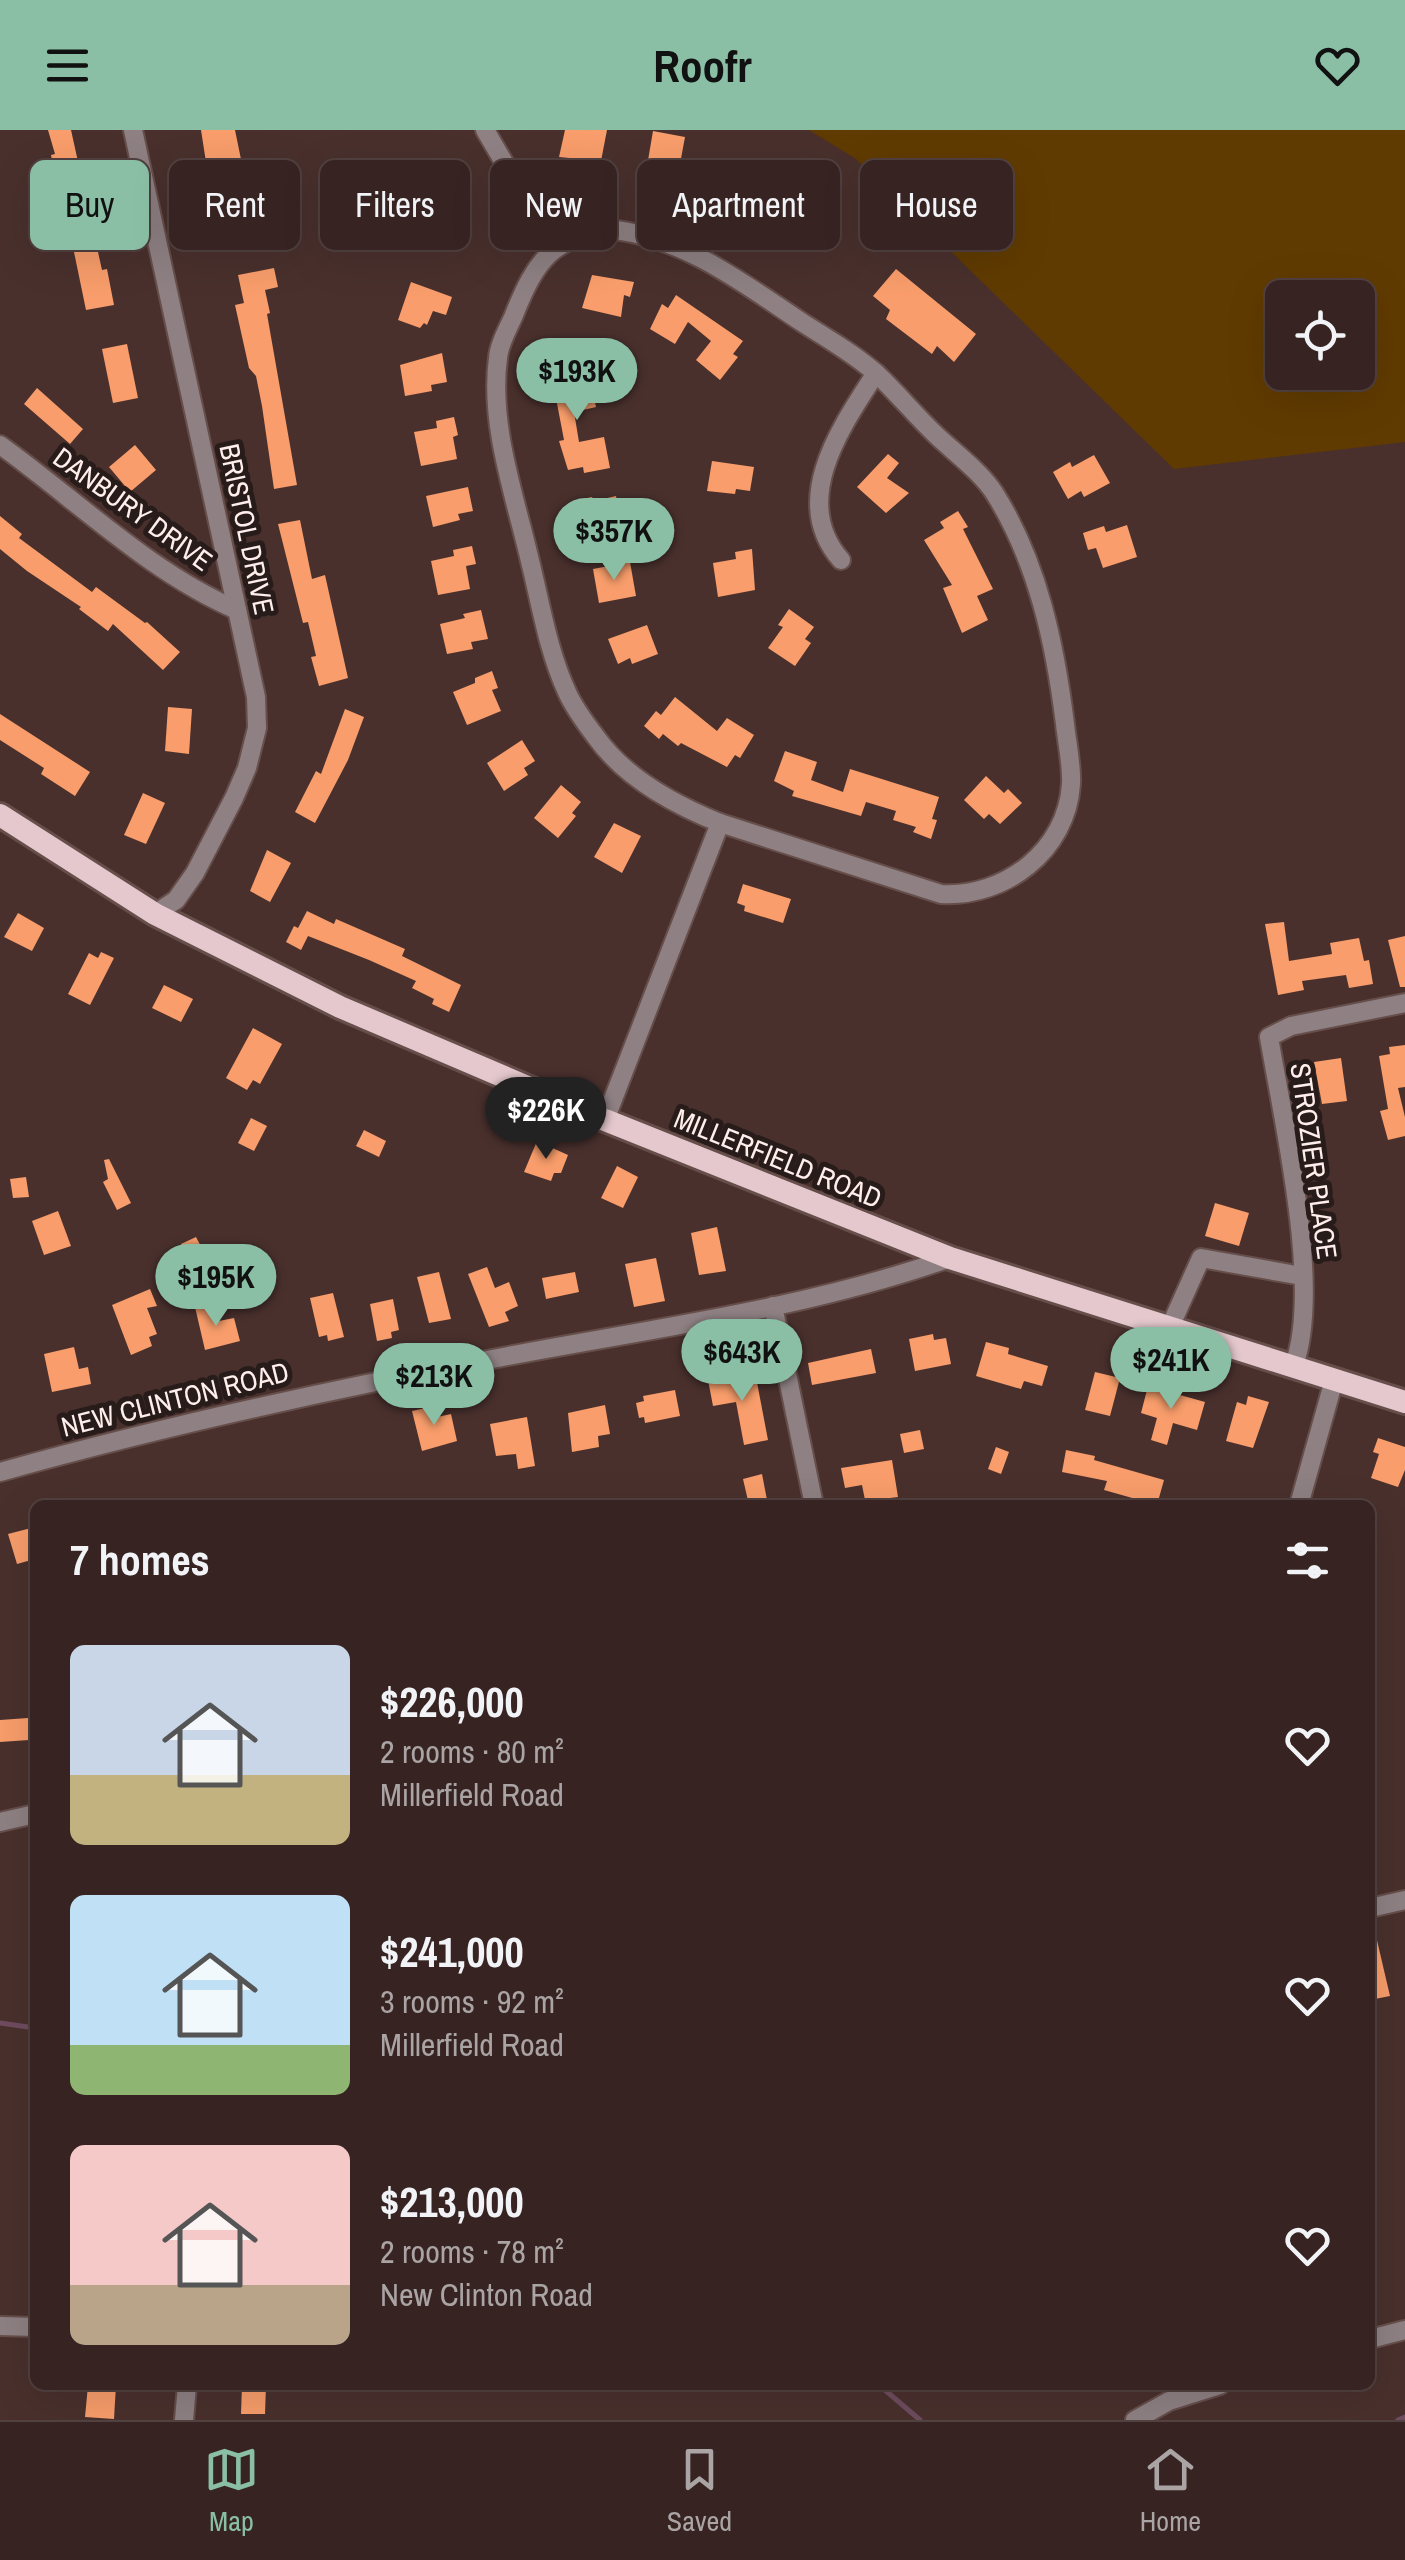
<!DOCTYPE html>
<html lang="en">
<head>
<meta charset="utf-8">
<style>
  :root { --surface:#372422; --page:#3e2c2a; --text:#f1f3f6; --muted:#aaa4a5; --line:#514140; --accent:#8abfa5 }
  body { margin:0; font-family:"Archivo Narrow",sans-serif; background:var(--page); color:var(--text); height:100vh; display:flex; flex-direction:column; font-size:38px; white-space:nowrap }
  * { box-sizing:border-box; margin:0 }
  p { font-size:32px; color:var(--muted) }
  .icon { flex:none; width:55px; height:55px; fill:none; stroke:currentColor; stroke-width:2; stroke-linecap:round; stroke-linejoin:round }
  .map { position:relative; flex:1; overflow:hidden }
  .drawer { position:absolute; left:30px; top:1370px; width:1345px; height:890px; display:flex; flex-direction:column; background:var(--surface); border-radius:15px; box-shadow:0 10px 40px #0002,0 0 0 2px var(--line) }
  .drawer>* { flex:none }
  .hud { position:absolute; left:30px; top:30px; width:1345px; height:90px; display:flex; gap:20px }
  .fabs { position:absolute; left:1265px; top:150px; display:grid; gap:20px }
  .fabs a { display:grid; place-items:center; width:110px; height:110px; border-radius:15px; background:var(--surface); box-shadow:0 10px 40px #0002,0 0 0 2px var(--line); font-size:50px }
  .price { position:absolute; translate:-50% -85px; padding:0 22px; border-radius:35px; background:var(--accent); color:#111; font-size:32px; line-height:65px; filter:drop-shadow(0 2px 5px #0008) }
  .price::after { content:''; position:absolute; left:50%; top:60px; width:30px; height:22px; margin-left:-15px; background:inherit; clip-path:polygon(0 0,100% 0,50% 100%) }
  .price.selected { background:#222; color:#fff }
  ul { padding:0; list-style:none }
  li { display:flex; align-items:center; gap:30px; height:250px; padding:0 40px }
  li span { display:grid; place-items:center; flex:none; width:280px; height:200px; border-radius:15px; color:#555 }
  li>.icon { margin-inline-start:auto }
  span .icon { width:120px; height:120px; fill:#fffc; stroke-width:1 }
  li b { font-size:42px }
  h2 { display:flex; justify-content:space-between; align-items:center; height:120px; padding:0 40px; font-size:42px }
  .tag { padding:0 35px; border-radius:15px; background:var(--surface); box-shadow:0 10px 40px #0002,0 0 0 2px var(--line); font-size:35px; line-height:90px }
  .tag.selected { background:var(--accent); color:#111 }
  header { display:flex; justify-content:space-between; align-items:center; height:130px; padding:0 40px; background:var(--accent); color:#111; font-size:45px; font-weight:700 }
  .tabs { display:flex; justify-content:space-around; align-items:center; height:140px; border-top:2px solid var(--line); background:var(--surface); font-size:28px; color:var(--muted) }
  .tabs a { display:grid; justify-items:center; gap:5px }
  .tabs .selected { color:var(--accent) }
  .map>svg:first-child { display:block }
</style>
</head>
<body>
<header><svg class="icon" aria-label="menu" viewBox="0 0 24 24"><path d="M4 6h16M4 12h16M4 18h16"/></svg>Roofr<svg class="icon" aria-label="heart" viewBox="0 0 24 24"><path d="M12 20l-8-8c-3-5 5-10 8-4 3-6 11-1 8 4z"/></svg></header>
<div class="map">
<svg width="1405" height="2290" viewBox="0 0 1405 2290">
  <rect width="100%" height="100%" fill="#49302d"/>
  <path fill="#603b01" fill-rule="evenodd" d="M809,0H1405V312L1174,339L856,29ZM1282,168H1358V242H1282Z"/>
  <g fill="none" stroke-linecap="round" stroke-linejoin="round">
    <g stroke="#6f4c5f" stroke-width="5">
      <path d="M0,1893L35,1898"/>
      <path d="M879,2255L920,2290"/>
      <path d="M1398,2290L1405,2287"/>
    </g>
  </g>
  <g fill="#f89d6b">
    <path d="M48,0H71L102,140L107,139L114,175L86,180L62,64L59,65L51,25L55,24Z"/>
    <path d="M201,0H235L244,44L250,43L253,57L216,65L211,44L208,45Z"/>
    <path d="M565,0H607L601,31L559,27Z"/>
    <path d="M653,1L685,7L680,34L673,33L671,46L646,42Z"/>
    <path d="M742,30L772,47L754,78L726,57Z"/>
    <path d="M420,60L464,73L458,91L443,86L434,110L407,102L413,79L410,74L416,72Z"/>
    <path d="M274,138L278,157L265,160L270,183L267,184L297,355L274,359L262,276L256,246L249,238L235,175L244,173L238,145Z"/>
    <path d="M896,139L976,204L954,232L937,216L932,224L886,189L890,180L873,166Z"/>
    <path d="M592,145L634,152L630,167L624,165L621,187L582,178Z"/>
    <path d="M411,152L452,167L446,185L433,181L427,195L424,193L420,198L398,190Z"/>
    <path d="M676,165L743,211L733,224L738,227L720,250L696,230L711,211L688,192L675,214L650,199L662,174L668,178Z"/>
    <path d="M127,214L138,268L113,273L102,219Z"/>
    <path d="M442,223L447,252L431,255L432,261L405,266L400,235Z"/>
    <path d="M565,242L567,249L589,245L596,277L574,282L579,312L604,307L610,338L584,343L583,337L568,340L559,311L564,310L555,263L550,264L547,246Z"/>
    <path d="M37,258L83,299L70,314L24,274Z"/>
    <path d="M454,287L458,305L453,307L457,329L421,336L414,302L437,298L436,291Z"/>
    <path d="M135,315L156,340L130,362L109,337Z"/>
    <path d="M888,324L899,333L887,348L909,363L886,383L857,357Z"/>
    <path d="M1094,325L1110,353L1084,367L1081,361L1068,369L1053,342L1070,332L1072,337Z"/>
    <path d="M712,331L754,337L750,361L736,359L735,364L707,361Z"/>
    <path d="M468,357L473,381L458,384L460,390L433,397L426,366Z"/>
    <path d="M616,366L623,397L597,403L596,396L581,400L573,371L592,367L594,371Z"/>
    <path d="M958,381L968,397L963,399L993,459L977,466L988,490L962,503L943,458L952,455L924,410L944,398L940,392Z"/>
    <path d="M0,386L22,404L19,408L92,462L96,457L145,493L147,492L180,522L163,540L113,494L108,501L79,479L81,477L27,441L0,419Z"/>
    <path d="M300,390L312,449L325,445L348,548L319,556L311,527L316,526L308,492L303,493L278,394Z"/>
    <path d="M1127,395L1137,427L1103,438L1096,418L1088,420L1083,403L1104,396L1106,402Z"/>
    <path d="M472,416L476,434L466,436L470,459L438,465L431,431L454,426L453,420Z"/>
    <path d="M752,419L755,460L718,467L713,433L736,429L735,422Z"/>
    <path d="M630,432L636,466L599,473L593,439Z"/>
    <path d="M789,479L814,497L805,509L811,513L795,536L768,518L783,497L778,495Z"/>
    <path d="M481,480L488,509L471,512L473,519L447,524L440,494L465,488L463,484Z"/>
    <path d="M647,495L658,524L632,534L630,528L618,534L608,509Z"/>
    <path d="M492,541L498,558L492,560L501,581L467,595L453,562L475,553V548Z"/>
    <path d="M675,567L717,601L727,588L754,605L740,628L735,625L727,637L681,613L678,616L663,604L659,609L644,596L656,581L661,585Z"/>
    <path d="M168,577L192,579L189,624L165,621Z"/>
    <path d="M345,579L364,587L348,630L315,693L295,682L316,641L321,644Z"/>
    <path d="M0,584L90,642L75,666L41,644L44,638L0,610Z"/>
    <path d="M522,610L535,631L524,638L528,645L504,661L487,633Z"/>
    <path d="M785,621L817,632L811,650L843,662L850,639L939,667L932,689L937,690L931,709L913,702L916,697L893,690L896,681L866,672L861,686L792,666L794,661L774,651Z"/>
    <path d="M986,646L1004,663L1008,659L1022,673L1000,694L989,684L984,689L964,670Z"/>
    <path d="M561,655L581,672L572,683L576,686L558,708L534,688Z"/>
    <path d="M143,663L165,673L146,714L124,705Z"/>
    <path d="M614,693L641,706L622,743L594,727Z"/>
    <path d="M267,720L291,733L270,772L250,761Z"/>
    <path d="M743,754L791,769L783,793L744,781L745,776L737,773Z"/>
    <path d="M307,781L334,794L336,789L405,819L402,826L461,855L449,882L432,874L434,869L412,858L416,851L369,830L308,806L301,820L286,812L294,796L298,798Z"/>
    <path d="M18,783L44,798L32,821L4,807Z"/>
    <path d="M1284,792L1289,831L1332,824L1330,813L1359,808L1364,831L1369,830L1373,854L1349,858L1346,845L1302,851L1304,860L1278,865L1265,794Z"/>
    <path d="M1405,806V857H1400L1388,810Z"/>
    <path d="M101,822L114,828L90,875L68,864L89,823L98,828Z"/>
    <path d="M164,855L193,869L181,892L152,878Z"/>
    <path d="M253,898L282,914L260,954L253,950L247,960L226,948Z"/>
    <path d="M1405,915V957L1398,958L1405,987V1006L1388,1010L1380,981L1388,979L1379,926L1390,924L1389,917Z"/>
    <path d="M1341,928L1347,971L1322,974L1314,932Z"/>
    <path d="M251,988L267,996L254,1021L238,1013Z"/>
    <path d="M364,1000L386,1011L379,1027L356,1016Z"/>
    <path d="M537,1011L568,1025L561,1043H554L551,1051L524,1042Z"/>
    <path d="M109,1029L131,1073L117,1080L103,1052L108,1049L104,1030Z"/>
    <path d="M617,1036L638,1047L623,1078L601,1068Z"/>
    <path d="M26,1047L29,1067L13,1068L10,1049Z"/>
    <path d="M1215,1073L1249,1083L1239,1116L1205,1106Z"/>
    <path d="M58,1081L71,1116L44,1125L32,1091Z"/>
    <path d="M717,1097L726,1141L699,1145L691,1103Z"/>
    <path d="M196,1107L205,1124L189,1131L181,1114Z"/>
    <path d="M656,1128L665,1171L634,1177L625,1134Z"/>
    <path d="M487,1137L495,1158L509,1152L518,1176L505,1182L509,1191L489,1197L468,1144Z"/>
    <path d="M439,1142L451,1189L429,1193L417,1147Z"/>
    <path d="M575,1142L579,1162L546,1169L542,1148Z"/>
    <path d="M150,1159L157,1176L147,1178L157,1204L149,1207L152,1216L131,1225L112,1175Z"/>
    <path d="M333,1163L344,1207L328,1211L327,1205L319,1207L310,1168Z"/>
    <path d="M393,1169L399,1200L391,1202L392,1208L377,1211L370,1174Z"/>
    <path d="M210,1173L214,1192L234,1188L240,1211L205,1220L195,1177Z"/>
    <path d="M933,1204L934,1210L946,1208L951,1234L915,1241L909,1209Z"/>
    <path d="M986,1212L1009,1218L1008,1224L1048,1236L1042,1256L1024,1251L1021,1259L976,1246Z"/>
    <path d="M74,1217L79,1239L88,1237L91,1254L52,1262L44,1224Z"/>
    <path d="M871,1219L876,1243L812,1255L808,1233Z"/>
    <path d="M755,1242L768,1310L744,1315L736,1272L713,1276L708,1250Z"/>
    <path d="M1095,1242L1120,1248L1110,1286L1085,1280Z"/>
    <path d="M1148,1256L1205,1272L1197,1300L1173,1293L1167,1315L1151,1310L1157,1288L1141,1283Z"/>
    <path d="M675,1260L680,1286L645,1293L644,1287L639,1288L636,1273L644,1271L643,1266Z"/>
    <path d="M1248,1266L1269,1272L1253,1318L1226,1311L1237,1272L1246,1275Z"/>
    <path d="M605,1275L610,1304L598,1306L599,1317L572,1322L568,1283Z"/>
    <path d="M434,1276L437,1287L451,1284L457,1311L422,1321L412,1281Z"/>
    <path d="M527,1287L535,1336L518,1339L516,1324L496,1326L490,1294Z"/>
    <path d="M920,1300L924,1319L904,1323L900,1304Z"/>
    <path d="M1378,1308L1405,1317V1340L1398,1357L1371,1348L1379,1324L1373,1322Z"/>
    <path d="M996,1317L1009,1322L1001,1344L988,1339Z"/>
    <path d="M1066,1320L1095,1326L1094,1330L1164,1350L1157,1375L1104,1360L1107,1351L1062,1342Z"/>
    <path d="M892,1330L898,1367L890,1368L891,1375H866L862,1355L845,1358L841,1338Z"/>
    <path d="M762,1344L768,1375H749L743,1349Z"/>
    <path d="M35,1397V1429L17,1434L8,1404Z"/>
    <path d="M28,1588L29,1610L0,1612V1590Z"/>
    <path d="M1370,1806H1376L1390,1866L1370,1870Z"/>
    <path d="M88,2255H116L114,2289L85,2287Z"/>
    <path d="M242,2255H266L265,2284H241Z"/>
  </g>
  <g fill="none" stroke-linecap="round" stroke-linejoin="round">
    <defs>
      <g id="minor">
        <path d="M133,0L256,567L257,598L247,638L234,668L195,743L176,770L155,784"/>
        <path d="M485,0L554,118"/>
        <path d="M616,100C688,110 744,154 803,193C828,209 856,225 878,245C898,264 916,286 936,305C955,323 981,342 995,364C1038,433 1055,514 1065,594C1067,613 1072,635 1071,654C1067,721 1004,768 941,764L720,693C675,675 625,648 596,607C586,594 574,578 567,562C548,521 541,475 530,431C515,366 489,295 498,228C499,214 508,199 514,185C536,130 553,105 616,100Z"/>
        <path d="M0,315C78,371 149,442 237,480"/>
        <path d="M841,430C789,371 841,297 876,243"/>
        <path d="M605,990L720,693"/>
        <path d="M773,1176L814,1375"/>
        <path d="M1170,1197L1201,1128L1302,1146"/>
        <path d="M1294,1235C1322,1158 1283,991 1269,907L1291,896L1405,873"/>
        <path d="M0,1342C168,1295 337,1258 508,1226C656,1198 808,1178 950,1128"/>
        <path d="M1299,1375L1334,1250"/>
        <path d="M0,1692L35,1684"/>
        <path d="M1370,1778L1405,1770"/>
        <path d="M0,2196L35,2197"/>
        <path d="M1370,2209L1405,2200"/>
        <path d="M184,2290L187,2255"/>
        <path d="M1135,2290L1169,2271L1220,2255"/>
      </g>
      <path id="major" d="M0,685L155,784L340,877L605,990L950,1128L1405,1272"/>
    </defs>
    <use href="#minor" stroke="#664e4b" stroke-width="22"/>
    <use href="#major" stroke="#664e4b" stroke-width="28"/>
    <use href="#minor" stroke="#8e8083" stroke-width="18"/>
    <use href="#major" stroke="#e4c8cd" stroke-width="22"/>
  </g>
  <g text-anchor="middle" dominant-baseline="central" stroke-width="10" stroke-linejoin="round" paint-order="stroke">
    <g font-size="28" fill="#ffeeeb" stroke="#271c1a">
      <text transform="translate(133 379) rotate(36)">DANBURY DRIVE</text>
      <text transform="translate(247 399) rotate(78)">BRISTOL DRIVE</text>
      <text transform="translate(778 1028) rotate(22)">MILLERFIELD ROAD</text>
      <text transform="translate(1314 1031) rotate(82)">STROZIER PLACE</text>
      <text transform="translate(175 1269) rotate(-14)">NEW CLINTON ROAD</text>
    </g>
  </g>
</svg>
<div class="fabs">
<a><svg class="icon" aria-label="locate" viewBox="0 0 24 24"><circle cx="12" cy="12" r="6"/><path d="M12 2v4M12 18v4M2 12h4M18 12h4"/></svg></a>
</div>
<b class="price" style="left:577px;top:293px">$193K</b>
<b class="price" style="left:614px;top:453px">$357K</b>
<b class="price selected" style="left:546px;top:1032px">$226K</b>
<b class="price" style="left:216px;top:1199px">$195K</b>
<b class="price" style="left:742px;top:1274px">$643K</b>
<b class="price" style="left:1171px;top:1282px">$241K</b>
<b class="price" style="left:434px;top:1298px">$213K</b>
<div class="hud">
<a class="tag selected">Buy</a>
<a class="tag">Rent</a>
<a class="tag">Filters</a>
<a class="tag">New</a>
<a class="tag">Apartment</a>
<a class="tag">House</a>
</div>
<section class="drawer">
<h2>7 homes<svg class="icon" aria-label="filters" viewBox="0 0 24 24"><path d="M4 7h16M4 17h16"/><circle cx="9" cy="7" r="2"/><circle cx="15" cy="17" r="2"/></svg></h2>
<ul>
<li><span style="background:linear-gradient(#c9d6e8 65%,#c2b280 0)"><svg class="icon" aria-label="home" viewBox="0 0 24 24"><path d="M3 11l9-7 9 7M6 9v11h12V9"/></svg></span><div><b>$226,000</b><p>2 rooms · 80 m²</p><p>Millerfield Road</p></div><svg class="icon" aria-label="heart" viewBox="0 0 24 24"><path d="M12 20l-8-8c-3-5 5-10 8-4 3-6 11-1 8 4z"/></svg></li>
<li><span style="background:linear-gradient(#bfe0f5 75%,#8fb573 0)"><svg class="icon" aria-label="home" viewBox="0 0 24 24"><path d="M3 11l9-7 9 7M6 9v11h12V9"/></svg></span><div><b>$241,000</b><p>3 rooms · 92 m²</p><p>Millerfield Road</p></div><svg class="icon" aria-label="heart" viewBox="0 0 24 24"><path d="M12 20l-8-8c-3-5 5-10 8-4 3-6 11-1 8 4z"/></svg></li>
<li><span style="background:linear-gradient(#f6c9c9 70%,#b9a48a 0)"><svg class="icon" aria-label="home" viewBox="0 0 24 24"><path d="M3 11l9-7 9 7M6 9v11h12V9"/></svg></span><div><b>$213,000</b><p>2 rooms · 78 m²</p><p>New Clinton Road</p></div><svg class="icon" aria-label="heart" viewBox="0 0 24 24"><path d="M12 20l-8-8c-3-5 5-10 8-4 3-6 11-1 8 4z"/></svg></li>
</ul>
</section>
</div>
<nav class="tabs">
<a class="selected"><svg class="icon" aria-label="map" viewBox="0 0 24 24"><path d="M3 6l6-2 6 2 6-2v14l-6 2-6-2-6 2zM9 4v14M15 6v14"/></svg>Map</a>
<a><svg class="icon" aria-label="saved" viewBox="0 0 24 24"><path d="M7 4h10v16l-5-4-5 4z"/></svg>Saved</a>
<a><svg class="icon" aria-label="home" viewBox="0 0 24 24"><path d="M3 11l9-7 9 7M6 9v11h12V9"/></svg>Home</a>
</nav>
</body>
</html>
